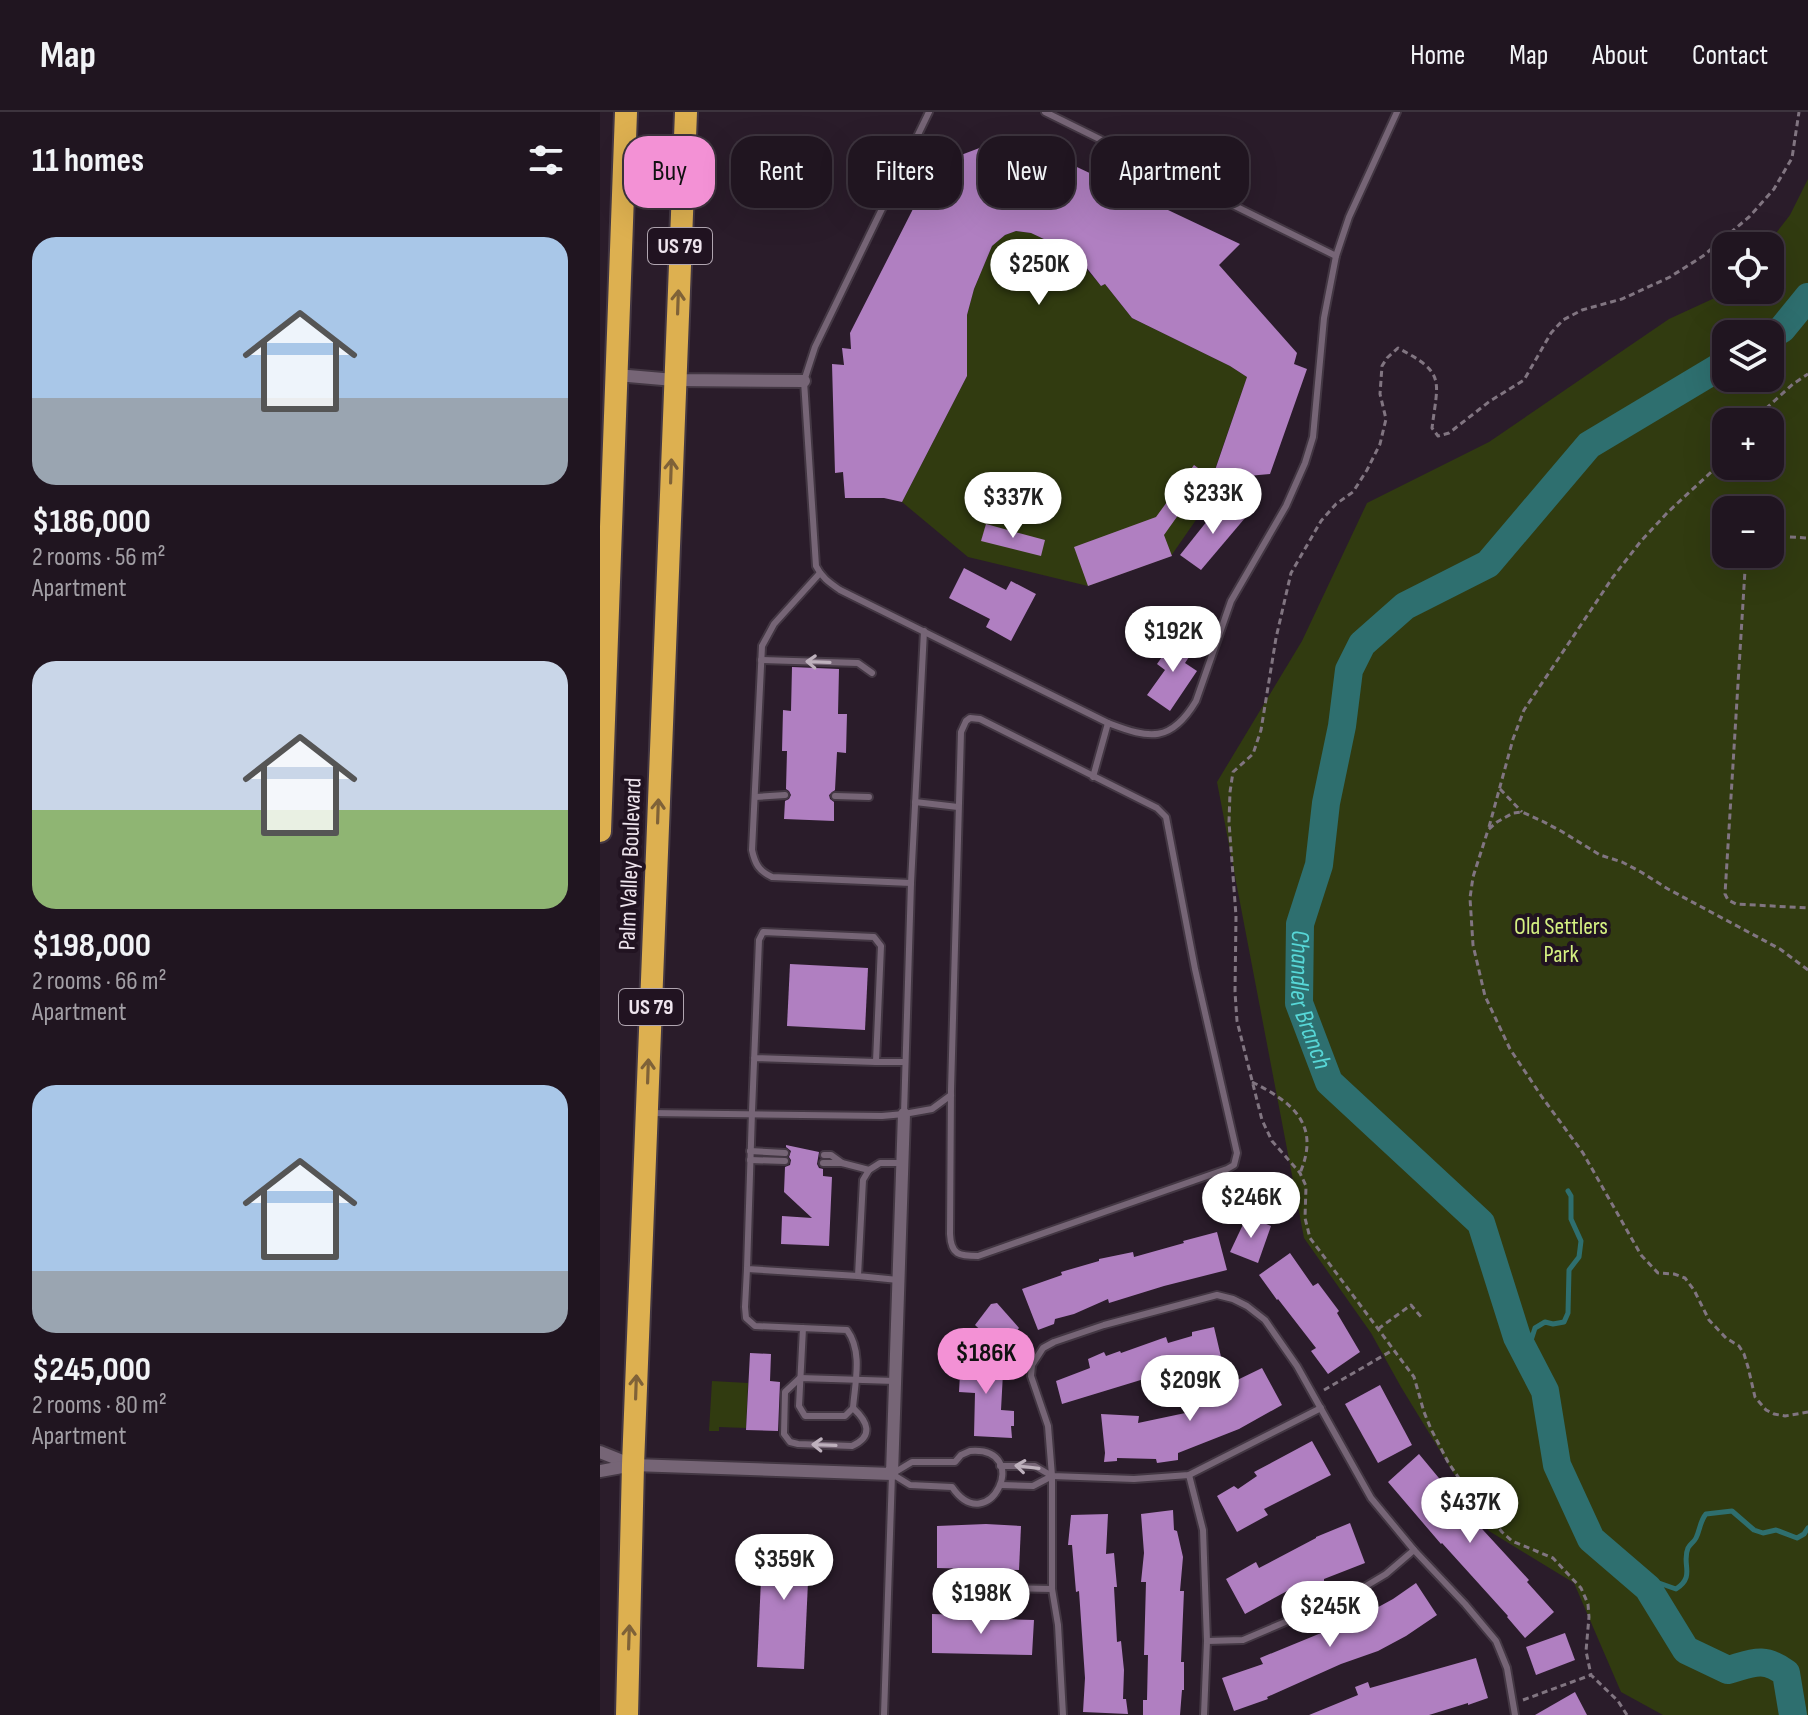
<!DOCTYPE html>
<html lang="en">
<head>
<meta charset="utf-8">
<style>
  :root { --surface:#201520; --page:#2d222d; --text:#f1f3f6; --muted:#a29fa5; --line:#3d343e; --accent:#f391d5 }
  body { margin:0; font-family:"Sofia Sans Condensed",sans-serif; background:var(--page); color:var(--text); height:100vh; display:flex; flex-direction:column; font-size:30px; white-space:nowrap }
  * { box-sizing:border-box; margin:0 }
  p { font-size:26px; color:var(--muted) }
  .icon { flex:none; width:44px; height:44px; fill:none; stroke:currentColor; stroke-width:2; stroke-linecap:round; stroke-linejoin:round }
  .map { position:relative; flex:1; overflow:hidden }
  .drawer { display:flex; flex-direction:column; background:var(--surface); width:600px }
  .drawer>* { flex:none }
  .guide { position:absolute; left:24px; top:24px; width:760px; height:72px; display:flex; gap:16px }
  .buttons { position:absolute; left:1112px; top:120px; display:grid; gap:16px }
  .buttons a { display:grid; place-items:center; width:72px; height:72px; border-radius:16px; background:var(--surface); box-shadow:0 8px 32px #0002,0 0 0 2px var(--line); font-size:40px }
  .price { position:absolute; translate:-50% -68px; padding:0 18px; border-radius:28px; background:#fff; color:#222; font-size:26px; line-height:52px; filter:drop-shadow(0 2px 4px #0008) }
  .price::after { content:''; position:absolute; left:50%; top:48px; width:24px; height:18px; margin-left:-12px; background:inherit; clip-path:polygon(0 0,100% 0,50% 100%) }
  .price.active { background:var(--accent); color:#111 }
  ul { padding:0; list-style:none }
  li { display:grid; align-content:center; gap:16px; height:424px; padding:0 32px }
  li span { display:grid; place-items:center; height:248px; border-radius:24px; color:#555 }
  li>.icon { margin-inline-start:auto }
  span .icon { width:144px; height:144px; fill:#fffc; stroke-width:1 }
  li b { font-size:34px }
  h2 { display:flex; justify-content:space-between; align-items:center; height:96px; padding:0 32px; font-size:34px }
  .pill { padding:0 28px; border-radius:24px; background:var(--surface); box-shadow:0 8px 32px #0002,0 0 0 2px var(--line); font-size:28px; line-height:72px }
  .pill.active { background:var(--accent); color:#111 }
  header { display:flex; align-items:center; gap:48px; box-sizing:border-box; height:112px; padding:0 40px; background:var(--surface); border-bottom:2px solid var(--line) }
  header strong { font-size:38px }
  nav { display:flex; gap:44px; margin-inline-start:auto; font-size:28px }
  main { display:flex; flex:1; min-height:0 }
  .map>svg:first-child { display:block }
</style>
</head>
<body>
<header>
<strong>Map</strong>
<nav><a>Home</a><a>Map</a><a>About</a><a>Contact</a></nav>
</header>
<main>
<section class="drawer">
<h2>11 homes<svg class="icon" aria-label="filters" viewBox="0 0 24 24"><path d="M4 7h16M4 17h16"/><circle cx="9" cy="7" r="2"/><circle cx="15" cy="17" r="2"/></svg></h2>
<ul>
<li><span style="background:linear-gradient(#a9c7e8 65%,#9aa5b1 0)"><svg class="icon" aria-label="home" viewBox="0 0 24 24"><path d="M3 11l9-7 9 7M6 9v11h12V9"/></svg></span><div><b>$186,000</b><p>2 rooms · 56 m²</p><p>Apartment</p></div></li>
<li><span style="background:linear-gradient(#c9d6e8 60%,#8fb573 0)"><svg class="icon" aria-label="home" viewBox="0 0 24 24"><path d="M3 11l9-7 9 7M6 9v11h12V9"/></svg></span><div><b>$198,000</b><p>2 rooms · 66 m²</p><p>Apartment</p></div></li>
<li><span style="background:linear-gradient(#a9c7e8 75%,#9aa5b1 0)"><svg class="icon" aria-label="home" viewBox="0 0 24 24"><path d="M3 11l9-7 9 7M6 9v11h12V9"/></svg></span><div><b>$245,000</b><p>2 rooms · 80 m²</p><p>Apartment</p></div></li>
</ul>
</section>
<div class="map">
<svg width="1208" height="1603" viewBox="0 0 1208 1603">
  <rect width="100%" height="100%" fill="#2a1c2a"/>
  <g fill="#313b10" fill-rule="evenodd">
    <path d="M1208,67V1603H1063L1021,1580L974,1471L889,1419L801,1275L771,1221L704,1126L617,670L702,529L767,391L889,330L1069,207L1132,178H1170V134H1166L1190,103ZM1126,222H1170V266H1126ZM1126,310H1170V354H1126ZM1126,398H1170V442H1126Z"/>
    <path d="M416,119L431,121L463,136L462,141C479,149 489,159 501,174L505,172L532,206L630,254L647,265L613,363L625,366L571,444L488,474L368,445L302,390L367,264V203L374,177L392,134L405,123Z"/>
    <path d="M112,1269L148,1271L146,1316L119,1315V1319H109Z"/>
  </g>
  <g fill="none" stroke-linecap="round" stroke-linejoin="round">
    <g stroke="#2e6f6f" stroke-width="5">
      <path d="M926,1244L935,1216L945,1210L953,1212L964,1210L968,1201L969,1158L979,1145L981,1129L971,1107V1084L968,1079"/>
      <path d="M1037,1467L1042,1465L1076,1477C1096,1464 1081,1452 1088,1436C1090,1432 1094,1430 1096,1426C1100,1418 1100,1409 1106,1402L1132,1399L1154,1418L1163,1421L1176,1418L1197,1426L1204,1422L1208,1416"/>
    </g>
    <g stroke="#2e6f6f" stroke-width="28">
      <path d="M1170,224L1182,217L1208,185"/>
      <path id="s1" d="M1126,251L989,333L888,452L805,494L762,532L749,558L742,614L726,691L719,753L700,812L699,891L729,970L881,1111L917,1225L945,1279L957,1353L991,1427L1048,1476L1086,1538L1128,1558C1153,1551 1163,1544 1186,1561L1193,1603"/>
    </g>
  </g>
  <g fill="#b07fc1">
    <path d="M411,24L640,132L619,153L697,241L694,252L707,257L670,362L625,366L613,364L647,265L630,254L532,206L505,172L501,174L486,155L476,148L461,141L463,136L431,121L416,119L405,123L392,134L374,177L367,203V264L302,390L284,386H245L243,360L235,361L232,252L244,253L242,236L251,237L250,221L313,97L300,90L315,59L327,65L332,54Z"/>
    <path d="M594,353L613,367L598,368L601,371L564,423L572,444L488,474L474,435L556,405Z"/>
    <path d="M623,389L645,406L601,458L580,443Z"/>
    <path d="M386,412L445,428L441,444L381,429Z"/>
    <path d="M364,456L406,478L411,469L436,482L411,529L386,515L390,507L349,486Z"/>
    <path d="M577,523L595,536L585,551L597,559L570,599L547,583L565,558L557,552Z"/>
    <path d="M192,555L239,557L238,602H247L246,641L237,640L235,678L229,683L230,687L234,690V709L184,707L185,689L189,687L191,683L189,679L186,677L187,639H182L183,598L191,599Z"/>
    <path d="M190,852L268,856L265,918L187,914Z"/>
    <path d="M186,1033L219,1040L217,1052L219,1056L223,1057V1064L232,1065L229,1134L181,1132L182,1104L212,1106L184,1080L185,1055L190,1053L191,1048L189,1045L191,1039L186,1035Z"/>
    <path d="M647,1104L671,1114L658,1151L630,1140Z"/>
    <path d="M617,1120L627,1158L564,1174L509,1191L508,1187L474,1202L455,1207L454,1212L438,1218L422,1177L462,1163L461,1160L499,1149V1147L533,1140L534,1145L584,1131L583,1129Z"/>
    <path d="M690,1141L713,1174L718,1171L739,1199L737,1201L760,1240L728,1262L711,1239L716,1236L678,1187L677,1188L659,1163Z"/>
    <path d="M397,1191L419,1216L402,1238L375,1213L391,1192Z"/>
    <path d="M614,1215L622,1249L583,1259L554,1270L553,1266L545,1269L544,1267L462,1292L456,1269L490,1256L488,1247L504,1240L506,1244L520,1239L521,1241L566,1225L568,1231L592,1224V1220Z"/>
    <path d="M150,1241L171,1242L170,1269L180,1270L178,1319L146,1318Z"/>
    <path d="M361,1244L400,1246V1261H403L401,1298L414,1299V1314H411L412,1326L374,1324L375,1281L359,1280Z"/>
    <path d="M662,1256L682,1293L639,1317L578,1341V1348L557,1351L556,1347L517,1346V1349L504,1350L505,1341L501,1302L539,1304L538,1311L590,1300L588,1296L631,1276L629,1272Z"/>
    <path d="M780,1273L812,1333L778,1351L745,1292Z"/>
    <path d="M712,1329L731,1363L664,1397L668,1403L637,1420L617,1384L634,1374L638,1377L657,1364L654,1360Z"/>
    <path d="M819,1342L872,1406L929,1468L927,1470L954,1500L925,1526L907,1505L908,1504L842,1431L841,1432L788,1370Z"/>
    <path d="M573,1398L574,1418L577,1419L583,1445L580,1479H584L581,1550H584V1578H582L580,1603H543V1588H547L548,1543H544L546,1470H541L544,1441L541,1402Z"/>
    <path d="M508,1402L506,1442L514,1441L517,1475H514L517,1530L521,1529L524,1558L523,1587H526L528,1602L483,1600L485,1566L479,1479L476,1480L472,1433H468L471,1403Z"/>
    <path d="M750,1411L765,1451L724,1467V1469L692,1485L689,1478L645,1502L626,1467L656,1450L659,1456L716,1426V1425Z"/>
    <path d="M386,1412L421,1414L419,1458L337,1456V1414Z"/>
    <path d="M163,1424L210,1426L204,1557L157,1555Z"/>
    <path d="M816,1471L837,1503L806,1524L778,1539L741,1552L667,1585L668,1587L634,1599L622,1566L663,1552L660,1546L760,1505L793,1487Z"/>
    <path d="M332,1502L366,1503L372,1506L434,1508L432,1543L332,1541Z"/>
    <path d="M965,1521L975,1548L936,1563L926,1535Z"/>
    <path d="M876,1546L888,1586L868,1593V1591L829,1603H709L758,1583L755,1575L768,1570L770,1576Z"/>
    <path d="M975,1580L987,1603H935Z"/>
  </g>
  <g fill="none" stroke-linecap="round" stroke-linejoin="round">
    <defs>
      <g id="lane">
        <path d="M329,0L215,235L204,269L216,454C222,466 230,471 240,478L508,611C550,627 571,631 596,589L631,489L686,394L705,351L713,325L724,206L736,144L749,105L797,0"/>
        <path d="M445,0L736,144"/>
        <path d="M220,461L174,512L162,534L152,738C155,752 159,759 172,765L311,771"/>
        <path d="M161,548L258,551L272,561"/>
        <path d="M370,606L380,607L557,696L566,705L595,857L637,1041L634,1053L627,1057L378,1144C359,1144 351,1143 350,1122L351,978L361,620L366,609Z"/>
        <path d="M493,665L508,611"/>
        <path d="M235,684L269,685"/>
        <path d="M155,685L185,683"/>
        <path d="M315,690L358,695"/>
        <path d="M154,946L276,950L281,834L274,825L163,820L159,828C154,938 150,1047 147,1157L258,1164"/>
        <path d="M276,950H305"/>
        <path d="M50,1001L282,1004L304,1002L311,771L324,519"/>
        <path d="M304,1002L332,997L351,983"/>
        <path d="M150,1039L185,1041"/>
        <path d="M224,1043H231L242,1051"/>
        <path d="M150,1048L185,1049"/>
        <path d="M223,1051H242L269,1058"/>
        <path d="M147,1157L145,1195L146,1206L155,1214L247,1218C263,1240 255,1270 253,1296L245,1304H205L199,1294L203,1216"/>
        <path d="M298,1168L258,1164L263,1068L269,1058L280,1051H302"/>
        <path d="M253,1296C268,1310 274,1324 252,1334L198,1332L190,1330L184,1322L185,1280L200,1266L295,1269"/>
        <path d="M370,1339C434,1334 389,1429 352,1375L310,1373L292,1362L312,1350H355L361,1343Z"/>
        <path d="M400,1354H435L452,1364L534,1367L589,1363L721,1296"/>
        <path d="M589,1363L603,1418L607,1529L604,1603"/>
        <path d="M401,1373L433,1374L452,1364"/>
        <path d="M348,1475L452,1477"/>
        <path d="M607,1529L643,1528L756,1480L786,1462L814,1438"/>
        <path d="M284,1603L292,1362"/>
        <path d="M463,1603L458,1513L452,1477V1364L448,1314L431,1264L432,1253L443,1236L454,1230L504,1213L617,1183L633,1187L647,1194L665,1208L697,1254L771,1386L814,1438L865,1492L896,1529L907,1556L915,1603"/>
      </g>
      <g id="street">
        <path d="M17,263L74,268L204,269"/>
        <path d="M0,1340L30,1352"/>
        <path d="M0,1359L33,1353L292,1362L304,1002"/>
      </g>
      <g id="highway">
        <path d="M0,719L26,0"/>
        <path d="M27,1603L33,1353L86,0"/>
      </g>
    </defs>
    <use href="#lane" stroke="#433743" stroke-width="10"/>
    <use href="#street" stroke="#433743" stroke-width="16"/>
    <use href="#highway" stroke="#433743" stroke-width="26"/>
    <g stroke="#817581" stroke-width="3" stroke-dasharray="6 4" stroke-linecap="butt">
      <path d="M1151,310L1193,272L1208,262"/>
      <path d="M1170,424L1208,426"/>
      <path d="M1146,442L1125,782L1128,788L1136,792L1208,796"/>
      <path d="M900,677L922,700"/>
      <path d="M889,715L913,627L924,598L1013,465L1041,429L1068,400L1122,350L1126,343"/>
      <path d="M1208,858L1180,837L1068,777L1041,760L1022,750L1000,743L961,719L942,709L922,700L913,701L897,710L888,718L873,765L870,786L873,833L885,884L910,937L942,985L983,1041L1041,1143L1058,1161L1074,1162L1085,1166L1094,1178L1109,1208L1126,1226L1139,1234L1144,1242L1148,1255L1155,1285L1166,1298L1174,1302L1185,1304L1208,1300"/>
      <path d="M652,970C692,990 721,1012 700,1061"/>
      <path d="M778,1217L811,1193L822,1206"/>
      <path d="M724,1278L793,1238"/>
      <path d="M923,1588L991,1563"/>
      <path d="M1027,1603L1018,1589L991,1563L986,1539L989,1505L988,1492L981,1476L953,1446L912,1429L902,1420L867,1378L848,1350L831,1317L824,1300L814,1265L710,1126L705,1106L706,1074L700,1061L672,1029L662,1008L637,909L635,880L636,804L629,710L630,680L633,660L653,642L661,618L676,526L691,461L721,409L736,392L753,380L767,358L780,332L786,307L780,282L782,254L787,246L798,236C846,261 838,268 832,316L838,324L849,321L890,289L924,268L951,221L963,208L982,198L1022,187L1070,165L1103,144L1149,105L1174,77L1192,46L1199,0"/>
    </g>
    <use href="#lane" stroke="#766576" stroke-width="6"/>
    <use href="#street" stroke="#766576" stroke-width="12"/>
    <use href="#highway" stroke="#ddb050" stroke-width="22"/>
  </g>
  <defs><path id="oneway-shaft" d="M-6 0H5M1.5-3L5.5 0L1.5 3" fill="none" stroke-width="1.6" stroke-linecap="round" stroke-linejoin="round" transform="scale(2)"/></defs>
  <g stroke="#7f6238">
    <use href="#oneway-shaft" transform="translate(78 190) rotate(-88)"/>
    <use href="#oneway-shaft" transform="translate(71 359) rotate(-88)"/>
    <use href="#oneway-shaft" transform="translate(58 699) rotate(-88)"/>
    <use href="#oneway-shaft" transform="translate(48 959) rotate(-88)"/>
    <use href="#oneway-shaft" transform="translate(36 1275) rotate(-88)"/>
    <use href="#oneway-shaft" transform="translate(29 1525) rotate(-88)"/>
  </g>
  <g stroke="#beb1bd">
    <use href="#oneway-shaft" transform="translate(218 550) rotate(-178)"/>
    <use href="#oneway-shaft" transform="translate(224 1333) rotate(-178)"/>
    <use href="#oneway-shaft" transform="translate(427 1355) rotate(-173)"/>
  </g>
  <g text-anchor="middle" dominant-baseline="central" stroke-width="8" stroke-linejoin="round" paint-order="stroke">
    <g fill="#211321" stroke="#b0a5b0" stroke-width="2">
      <rect x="48" y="116" width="64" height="36" rx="6"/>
      <rect x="19" y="877" width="64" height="36" rx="6"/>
    </g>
    <g font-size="22" font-weight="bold" fill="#eee4ed">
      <text x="80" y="134">US 79</text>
      <text x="51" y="895">US 79</text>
    </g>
    <g font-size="24" fill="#eee4ed" stroke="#211321">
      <text transform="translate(30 752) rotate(-88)">Palm Valley Boulevard</text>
    </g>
    <g font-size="24" fill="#d5f182" stroke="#211321">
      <text x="961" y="814">Old Settlers<tspan x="961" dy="28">Park</tspan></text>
    </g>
    <g font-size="26" font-style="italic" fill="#57d7d7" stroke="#211321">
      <text stroke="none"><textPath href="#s1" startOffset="832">Chandler Branch</textPath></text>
    </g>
  </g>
</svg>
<div class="buttons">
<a><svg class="icon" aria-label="locate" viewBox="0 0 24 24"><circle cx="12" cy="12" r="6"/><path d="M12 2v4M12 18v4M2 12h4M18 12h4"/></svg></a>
<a><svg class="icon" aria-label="layers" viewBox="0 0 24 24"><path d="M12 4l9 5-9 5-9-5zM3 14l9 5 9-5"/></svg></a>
<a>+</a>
<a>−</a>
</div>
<b class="price" style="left:439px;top:195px">$250K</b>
<b class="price" style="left:613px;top:424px">$233K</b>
<b class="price" style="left:413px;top:428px">$337K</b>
<b class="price" style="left:573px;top:562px">$192K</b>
<b class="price" style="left:651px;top:1128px">$246K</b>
<b class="price active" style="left:386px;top:1284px">$186K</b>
<b class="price" style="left:590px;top:1311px">$209K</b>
<b class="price" style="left:870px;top:1433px">$437K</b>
<b class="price" style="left:184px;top:1490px">$359K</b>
<b class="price" style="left:381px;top:1524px">$198K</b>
<b class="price" style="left:730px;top:1537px">$245K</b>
<div class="guide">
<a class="pill active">Buy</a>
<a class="pill">Rent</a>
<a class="pill">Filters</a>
<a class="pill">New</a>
<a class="pill">Apartment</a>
</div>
</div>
</main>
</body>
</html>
